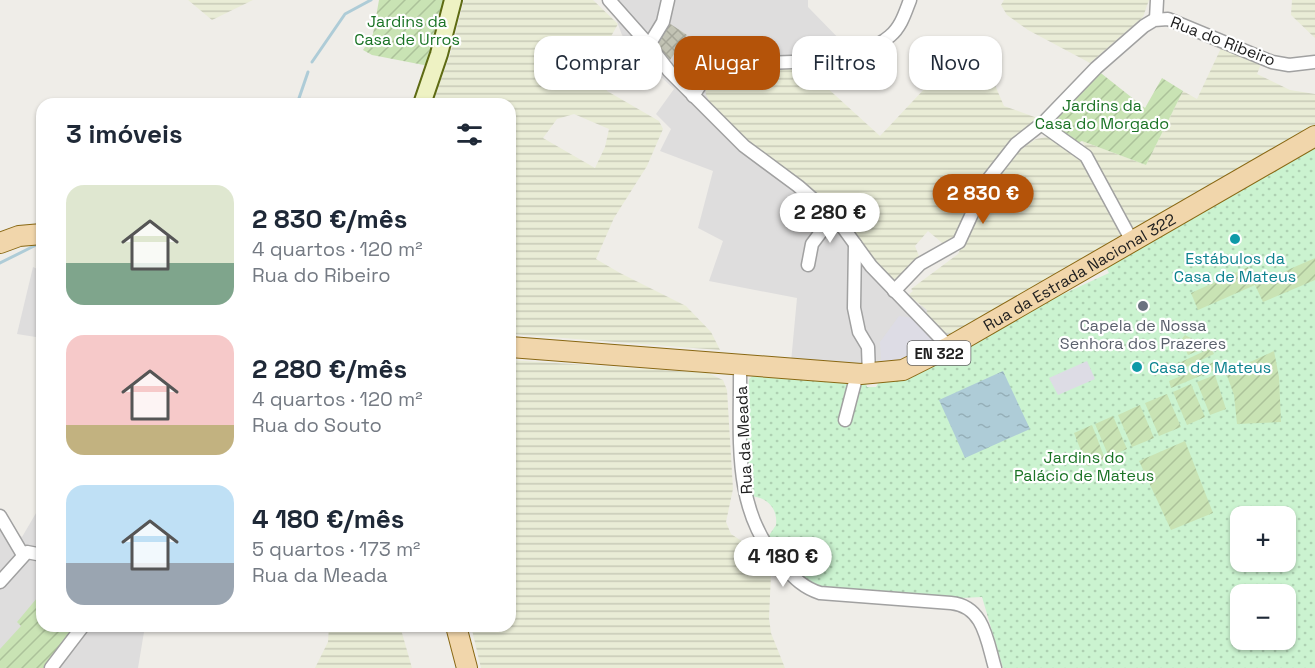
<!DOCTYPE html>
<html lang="pt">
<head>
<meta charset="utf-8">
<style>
  :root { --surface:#fff; --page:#f2f2f3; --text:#1f2937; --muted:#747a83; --accent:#b45309 }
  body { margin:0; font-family:"Space Grotesk",sans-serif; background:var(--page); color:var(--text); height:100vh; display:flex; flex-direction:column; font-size:22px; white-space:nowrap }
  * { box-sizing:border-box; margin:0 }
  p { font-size:20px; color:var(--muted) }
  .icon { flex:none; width:33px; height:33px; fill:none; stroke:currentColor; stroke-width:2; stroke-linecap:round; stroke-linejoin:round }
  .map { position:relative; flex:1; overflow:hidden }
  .details { position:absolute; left:36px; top:98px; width:480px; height:534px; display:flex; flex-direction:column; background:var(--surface); border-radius:18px; box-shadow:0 2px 4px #0004 }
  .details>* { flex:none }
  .hud { position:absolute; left:534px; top:36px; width:570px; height:54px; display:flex; gap:12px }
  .fabs { position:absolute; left:1230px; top:506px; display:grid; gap:12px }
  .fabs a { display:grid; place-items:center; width:66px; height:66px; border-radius:12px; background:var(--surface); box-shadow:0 2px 4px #0004; font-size:30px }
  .price { position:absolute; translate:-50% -51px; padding:0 14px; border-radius:21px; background:#fff; color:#222; font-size:20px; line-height:39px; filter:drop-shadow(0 2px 3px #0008) }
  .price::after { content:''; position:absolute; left:50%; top:36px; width:18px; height:14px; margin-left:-9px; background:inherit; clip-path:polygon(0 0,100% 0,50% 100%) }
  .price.selected { background:var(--accent); color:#fff }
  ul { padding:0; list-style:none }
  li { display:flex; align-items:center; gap:18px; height:150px; padding:0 30px }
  li span { display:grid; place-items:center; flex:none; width:168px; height:120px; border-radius:18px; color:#555 }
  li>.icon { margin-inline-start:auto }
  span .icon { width:72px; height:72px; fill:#fffc; stroke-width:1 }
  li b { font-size:26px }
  h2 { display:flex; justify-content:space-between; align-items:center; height:72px; padding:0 30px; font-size:26px }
  .tag { padding:0 21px; border-radius:18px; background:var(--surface); box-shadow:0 2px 4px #0004; font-size:21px; line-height:54px }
  .tag.selected { background:var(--accent); color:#fff }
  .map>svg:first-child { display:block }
</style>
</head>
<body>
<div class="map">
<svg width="1315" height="668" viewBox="0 0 1315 668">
  <defs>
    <pattern id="construction-cross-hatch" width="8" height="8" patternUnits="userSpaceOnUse" patternTransform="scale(1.5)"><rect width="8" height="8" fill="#c2c3b4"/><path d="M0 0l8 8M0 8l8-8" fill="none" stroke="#a6a79a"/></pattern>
    <pattern id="farmland-rules" width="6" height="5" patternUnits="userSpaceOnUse" patternTransform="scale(1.5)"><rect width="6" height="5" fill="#e9ecd6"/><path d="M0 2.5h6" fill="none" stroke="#c8cab7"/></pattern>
    <pattern id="park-dots" width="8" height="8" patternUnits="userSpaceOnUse" patternTransform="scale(1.5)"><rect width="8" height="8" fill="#cbf3d0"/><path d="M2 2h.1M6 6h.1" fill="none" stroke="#aed0b2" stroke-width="1.8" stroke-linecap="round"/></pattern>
    <pattern id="garden-furrows" width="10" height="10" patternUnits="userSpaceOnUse" patternTransform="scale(1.5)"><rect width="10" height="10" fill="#c9e3b4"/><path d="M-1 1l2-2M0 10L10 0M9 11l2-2" fill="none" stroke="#acc29a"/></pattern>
    <pattern id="water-ripples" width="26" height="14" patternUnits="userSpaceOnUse" patternTransform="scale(1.5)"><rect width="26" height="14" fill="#aeccd7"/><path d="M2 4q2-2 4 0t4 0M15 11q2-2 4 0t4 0" fill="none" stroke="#95afb8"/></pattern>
  </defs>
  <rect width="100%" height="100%" fill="#efede8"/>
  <g fill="#dedddd">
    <path d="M602,0H808V7L847,47L802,65L867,258L918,305L924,306L957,335L884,368L791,362L797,298L709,281L723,241L698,228L713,171L660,151L671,129L656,114L674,89L657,73L639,72L629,61L632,47L622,35L613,11Z"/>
    <path d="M33,267L42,271V338L17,334Z"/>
    <path d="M42,503V626H145L138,668H0V519L22,537Z"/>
  </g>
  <path fill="url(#construction-cross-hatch)" d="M666,21L687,35L668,63L651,45Z"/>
  <g fill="url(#farmland-rules)" fill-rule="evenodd">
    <path d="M188,0H253L212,20Z"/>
    <path d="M464,0H593L618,24L600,56L601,74L607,91L659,121L663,129L647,166L614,218L596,259L620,273L686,306L711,332L720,350L510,334V104L432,103L450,55ZM574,114L609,129L605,147L595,168L543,138L557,119Z"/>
    <path d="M1004,0H1149L1143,17L1090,63L1028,30L1007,15L1001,5Z"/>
    <path d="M1292,0H1315V38L1291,15Z"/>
    <path d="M978,46L1004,106L1040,119L1024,131L959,235L947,247L928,231L915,246L919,256L901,275L893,280L889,279L753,146L713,107L706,95L705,85L717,68L802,65L880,136L944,68Z"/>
    <path d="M1222,46L1261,64L1257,74L1290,90L1315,94V126L1132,232L1082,141L1146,165L1183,91L1197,99Z"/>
    <path d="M1047,137L1058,140L1086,163L1126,238L957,335L943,333L926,315L927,310L908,295L913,291L911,289L958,254L995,178L1015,153L1036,139Z"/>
    <path d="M510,360L708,373L723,380L727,390L733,489L726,522L731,534L757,551L769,566L771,574L769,618L771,633L785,668H481L471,626H510Z"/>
    <path d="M329,626H400L412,668H315L328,642Z"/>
  </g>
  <path fill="url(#park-dots)" fill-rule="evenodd" d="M1315,146V668H1003L982,597L961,598L824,589L794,571L768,537L776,525C778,508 767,497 750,496L746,424L749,379L756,373L865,382L867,387H876L879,382L907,376L1035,307L1109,273L1105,265ZM1240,516H1286V561H1240ZM1240,594H1286V639H1240Z"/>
  <g fill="url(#garden-furrows)">
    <path d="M379,0H445L429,66L372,55L363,50L373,34Z"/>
    <path d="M1097,70L1145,108L1162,78L1183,91L1146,165L1082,141L1075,144L1045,124Z"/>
    <path d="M1315,258V280L1263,302L1255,285L1198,310L1191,293L1248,267L1256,284Z"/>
    <path d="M1185,335L1207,347L1188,355L1181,340Z"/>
    <path d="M1211,348L1214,354L1169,375L1166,369Z"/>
    <path d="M1274,351L1279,377L1281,422L1237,424L1234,395L1226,373Z"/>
    <path d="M1214,362L1217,369L1171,388L1169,381Z"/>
    <path d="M1215,375L1226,409L1210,415L1197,382Z"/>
    <path d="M1191,384L1205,417L1187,425L1173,392Z"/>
    <path d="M1167,394L1181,427L1159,436L1145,403Z"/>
    <path d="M1140,405L1154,438L1132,447L1118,415Z"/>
    <path d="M1113,416L1127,449L1109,457L1095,424Z"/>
    <path d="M1092,425L1105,459L1087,466L1074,433Z"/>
    <path d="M1185,441L1213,513L1171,530L1139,461Z"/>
    <path d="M42,592V626H79L46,668H0V649L21,626L17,622Z"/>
  </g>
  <g fill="#dddce5">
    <path d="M899,316L913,318L936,339L935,348L891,367L888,361L881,362L880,342Z"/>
    <path d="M1087,361L1095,379L1058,395L1049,378Z"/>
  </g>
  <path fill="url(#water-ripples)" d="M1003,371L1030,429L965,458L939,400Z"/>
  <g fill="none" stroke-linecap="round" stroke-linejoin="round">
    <g stroke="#aeccd7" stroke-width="3">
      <path d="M312,62L345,14L371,0"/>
      <path d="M297,104L308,72"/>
      <path d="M0,263L36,245"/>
    </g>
    <defs>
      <g id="minor">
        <path d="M609,0L649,45L669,71L744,146L798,186L839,222L871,266L949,347"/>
        <path d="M1156,19L1157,0"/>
        <path d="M649,45L663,22L668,0"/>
        <path d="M693,96L711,68L722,63C765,63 856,66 890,36C901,27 905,13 910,0"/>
        <path d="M1041,124L1086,156L1132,241"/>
        <path d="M855,244L854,308L859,332L868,347L869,375"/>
        <path d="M808,265L812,244L833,216"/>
        <path d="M894,291L920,264L959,242L987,181L1016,144L1044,122L1096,68L1144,26L1154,20L1168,19L1272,62L1289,65L1315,62"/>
        <path d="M740,365C741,434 730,512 783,566C794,578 804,588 820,593L951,603C984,606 987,641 995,668"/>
        <path d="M845,420L857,374"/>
        <path d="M0,516L23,555"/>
        <path d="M0,582L27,552L42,555"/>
        <path d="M51,668L83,626"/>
      </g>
      <path id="secondary" d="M422,104L439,54L453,0"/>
      <g id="primary">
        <path d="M0,243L19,236L42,234"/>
        <path id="s1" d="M510,347L861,374L903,370L949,347L1315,136"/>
        <path d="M456,626L467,668"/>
      </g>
    </defs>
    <use href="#minor" stroke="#a1a1a1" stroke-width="15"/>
    <use href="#secondary" stroke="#5e6b13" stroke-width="20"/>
    <use href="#primary" stroke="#896813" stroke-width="22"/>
    <use href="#minor" stroke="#fff" stroke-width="12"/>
    <use href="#secondary" stroke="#eef2c3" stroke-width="16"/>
    <use href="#primary" stroke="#f1d6ab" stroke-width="20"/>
  </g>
  <g fill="#0f9aa8" stroke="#fff" stroke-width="2">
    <circle cx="1235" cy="239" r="6"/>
    <circle cx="1137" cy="367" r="6"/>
  </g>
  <circle fill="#6b7280" stroke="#fff" stroke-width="2" cx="1143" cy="306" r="6"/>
  <g text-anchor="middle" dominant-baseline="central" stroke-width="4.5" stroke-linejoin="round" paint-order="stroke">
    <rect fill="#fff" stroke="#636363" stroke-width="1.5" x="907.5" y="341" width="63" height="24" rx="4.5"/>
    <g font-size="15" font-weight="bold" fill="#202020">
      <text x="939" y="353">EN 322</text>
    </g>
    <g font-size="16" fill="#1a7325" stroke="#fff">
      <text x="407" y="21">Jardins da<tspan x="407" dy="18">Casa de Urros</tspan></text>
      <text x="1102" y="105">Jardins da<tspan x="1102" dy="18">Casa do Morgado</tspan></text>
      <text x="1084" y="457">Jardins do<tspan x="1084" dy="18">Palácio de Mateus</tspan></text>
    </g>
    <g font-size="16" fill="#202020" stroke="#fff">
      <text transform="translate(1223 41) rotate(21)">Rua do Ribeiro</text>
      <text stroke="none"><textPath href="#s1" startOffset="596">Rua da Estrada Nacional 322</textPath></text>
      <text transform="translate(744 440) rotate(-93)">Rua da Meada</text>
    </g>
    <g font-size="16" fill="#0d838f" stroke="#fff">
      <text x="1235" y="258">Estábulos da<tspan x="1235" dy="18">Casa de Mateus</tspan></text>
      <text x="1149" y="367" text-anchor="start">Casa de Mateus</text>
    </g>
    <g font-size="16" fill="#5b616d" stroke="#fff">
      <text x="1143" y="325">Capela de Nossa<tspan x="1143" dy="18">Senhora dos Prazeres</tspan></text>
    </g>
  </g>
</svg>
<div class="fabs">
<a>+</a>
<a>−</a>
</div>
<b class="price selected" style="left:983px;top:225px">2 830 €</b>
<b class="price" style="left:830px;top:244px">2 280 €</b>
<b class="price" style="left:783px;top:588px">4 180 €</b>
<div class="hud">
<a class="tag">Comprar</a>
<a class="tag selected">Alugar</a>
<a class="tag">Filtros</a>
<a class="tag">Novo</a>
</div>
<section class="details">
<h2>3 imóveis<svg class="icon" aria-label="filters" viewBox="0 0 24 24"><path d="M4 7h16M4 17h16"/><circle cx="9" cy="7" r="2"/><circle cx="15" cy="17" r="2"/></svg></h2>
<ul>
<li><span style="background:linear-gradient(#dfe7d0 65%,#7fa58c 0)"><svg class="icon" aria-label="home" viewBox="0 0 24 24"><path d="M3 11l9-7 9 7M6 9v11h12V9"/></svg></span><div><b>2 830 €/mês</b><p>4 quartos · 120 m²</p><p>Rua do Ribeiro</p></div></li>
<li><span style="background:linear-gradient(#f6c9c9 75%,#c2b280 0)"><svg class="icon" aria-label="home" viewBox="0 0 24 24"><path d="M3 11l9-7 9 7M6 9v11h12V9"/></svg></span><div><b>2 280 €/mês</b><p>4 quartos · 120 m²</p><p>Rua do Souto</p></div></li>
<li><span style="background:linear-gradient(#bfe0f5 65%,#9aa5b1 0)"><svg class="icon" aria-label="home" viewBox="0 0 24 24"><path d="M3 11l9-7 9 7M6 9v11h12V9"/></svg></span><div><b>4 180 €/mês</b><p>5 quartos · 173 m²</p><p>Rua da Meada</p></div></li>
</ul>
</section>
</div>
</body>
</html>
